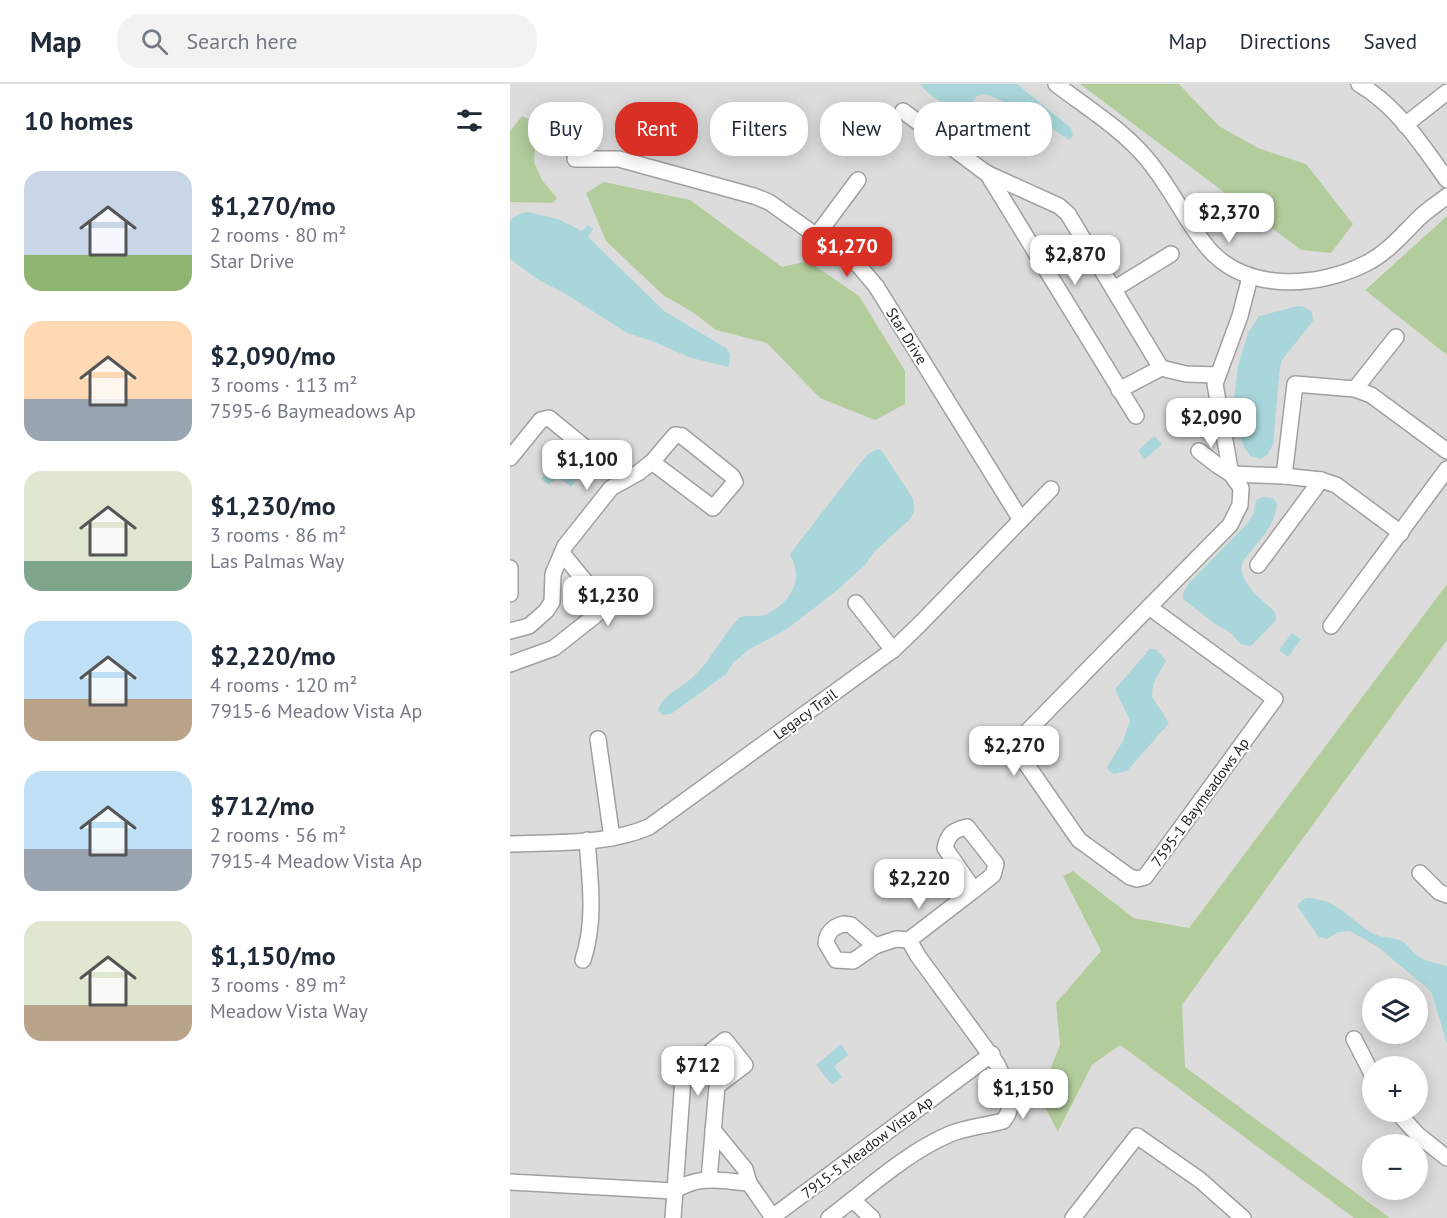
<!DOCTYPE html>
<html lang="en">
<head>
<meta charset="utf-8">
<style>
  :root { --surface:#fff; --page:#f2f2f3; --text:#1f2937; --muted:#747a83; --line:#e0e1e3; --accent:#d93025 }
  body { margin:0; font-family:"PT Sans",sans-serif; background:var(--page); color:var(--text); height:100vh; display:flex; flex-direction:column; font-size:22px; white-space:nowrap }
  * { box-sizing:border-box; margin:0 }
  p { font-size:20px; color:var(--muted) }
  .icon { flex:none; width:33px; height:33px; fill:none; stroke:currentColor; stroke-width:2; stroke-linecap:round; stroke-linejoin:round }
  .map { position:relative; flex:1; overflow:hidden }
  .sheet { display:flex; flex-direction:column; background:var(--surface); width:510px }
  .sheet>* { flex:none }
  .guide { position:absolute; left:18px; top:18px; width:570px; height:54px; display:flex; gap:12px }
  .fabs { position:absolute; left:852px; top:894px; display:grid; gap:12px }
  .fabs a { display:grid; place-items:center; width:66px; height:66px; border-radius:50%; background:var(--surface); box-shadow:0 3px 15px #0003; font-size:30px }
  .price { position:absolute; translate:-50% -51px; padding:0 14px; border-radius:12px; background:#fff; color:#222; font-size:20px; line-height:39px; filter:drop-shadow(0 2px 3px #0008) }
  .price::after { content:''; position:absolute; left:50%; top:36px; width:18px; height:14px; margin-left:-9px; background:inherit; clip-path:polygon(0 0,100% 0,50% 100%) }
  .price.current { background:var(--accent); color:#fff }
  ul { padding:0; list-style:none }
  li { display:flex; align-items:center; gap:18px; height:150px; padding:0 24px }
  li span { display:grid; place-items:center; flex:none; width:168px; height:120px; border-radius:18px; color:#555 }
  li>.icon { margin-inline-start:auto }
  span .icon { width:72px; height:72px; fill:#fffc; stroke-width:1 }
  li b { font-size:26px }
  h2 { display:flex; justify-content:space-between; align-items:center; height:72px; padding:0 24px; font-size:26px }
  .tag { padding:0 21px; border-radius:24px; background:var(--surface); box-shadow:0 3px 15px #0003; font-size:21px; line-height:54px }
  .tag.current { background:var(--accent); color:#fff }
  header { display:flex; align-items:center; gap:36px; box-sizing:border-box; height:84px; padding:0 30px; background:var(--surface); border-bottom:2px solid var(--line) }
  header strong { font-size:28px }
  nav { display:flex; gap:33px; margin-inline-start:auto; font-size:21px }
  .search { width:420px; height:54px; background:var(--page); display:flex; align-items:center; gap:15px; box-sizing:border-box; padding:0 21px; border-radius:24px; color:var(--muted); font-size:22px }
  main { display:flex; flex:1; min-height:0 }
  .map>svg:first-child { display:block }
</style>
</head>
<body>
<header>
<strong>Map</strong>
<div class="search"><svg class="icon" aria-label="search" viewBox="0 0 24 24"><circle cx="10" cy="10" r="6"/><path d="M15 15l6 6"/></svg>Search here</div>
<nav><a>Map</a><a>Directions</a><a>Saved</a></nav>
</header>
<main>
<section class="sheet">
<h2>10 homes<svg class="icon" aria-label="filters" viewBox="0 0 24 24"><path d="M4 7h16M4 17h16"/><circle cx="9" cy="7" r="2"/><circle cx="15" cy="17" r="2"/></svg></h2>
<ul>
<li><span style="background:linear-gradient(#c9d6e8 70%,#8fb573 0)"><svg class="icon" aria-label="home" viewBox="0 0 24 24"><path d="M3 11l9-7 9 7M6 9v11h12V9"/></svg></span><div><b>$1,270/mo</b><p>2 rooms · 80 m²</p><p>Star Drive</p></div></li>
<li><span style="background:linear-gradient(#ffd9b3 65%,#9aa5b1 0)"><svg class="icon" aria-label="home" viewBox="0 0 24 24"><path d="M3 11l9-7 9 7M6 9v11h12V9"/></svg></span><div><b>$2,090/mo</b><p>3 rooms · 113 m²</p><p>7595-6 Baymeadows Ap</p></div></li>
<li><span style="background:linear-gradient(#dfe7d0 75%,#7fa58c 0)"><svg class="icon" aria-label="home" viewBox="0 0 24 24"><path d="M3 11l9-7 9 7M6 9v11h12V9"/></svg></span><div><b>$1,230/mo</b><p>3 rooms · 86 m²</p><p>Las Palmas Way</p></div></li>
<li><span style="background:linear-gradient(#bfe0f5 65%,#b9a48a 0)"><svg class="icon" aria-label="home" viewBox="0 0 24 24"><path d="M3 11l9-7 9 7M6 9v11h12V9"/></svg></span><div><b>$2,220/mo</b><p>4 rooms · 120 m²</p><p>7915-6 Meadow Vista Ap</p></div></li>
<li><span style="background:linear-gradient(#bfe0f5 65%,#9aa5b1 0)"><svg class="icon" aria-label="home" viewBox="0 0 24 24"><path d="M3 11l9-7 9 7M6 9v11h12V9"/></svg></span><div><b>$712/mo</b><p>2 rooms · 56 m²</p><p>7915-4 Meadow Vista Ap</p></div></li>
<li><span style="background:linear-gradient(#dfe7d0 70%,#b9a48a 0)"><svg class="icon" aria-label="home" viewBox="0 0 24 24"><path d="M3 11l9-7 9 7M6 9v11h12V9"/></svg></span><div><b>$1,150/mo</b><p>3 rooms · 89 m²</p><p>Meadow Vista Way</p></div></li>
</ul>
</section>
<div class="map">
<svg width="937" height="1134" viewBox="0 0 937 1134">
  <rect width="100%" height="100%" fill="#efeae5"/>
  <g fill="#dddcdc" fill-rule="evenodd">
    <path d="M0,0H570L791,166L796,80L748,64L709,42L669,0H937V132L855,205L937,271V500L679,844L624,834L564,787L591,867L546,919L550,961L529,1012L549,1048L582,981L610,961L844,1134H0V118L47,114L32,96L24,78L27,39L12,32L0,47Z"/>
    <path d="M937,556V1134H880L674,983L672,921ZM862,904H908V950H862ZM862,982H908V1028H862ZM862,1060H908V1106H862Z"/>
  </g>
  <g fill="#b2cc9c">
    <path d="M570,0H669L709,42L748,64L796,80L843,140L821,169L791,166Z"/>
    <path d="M12,32L27,39L24,78L32,96L47,114L43,119L0,118V47Z"/>
    <path d="M94,98L180,116L272,183L298,177L349,212L395,287V320L365,336L310,314L257,259L206,246L181,227L153,211L96,157L76,109Z"/>
    <path d="M937,132V271L855,206Z"/>
    <path d="M937,500V556L672,921L675,983L880,1134H844L610,961L582,981L548,1048L529,1012L550,961L546,919L591,867L553,792L563,787L624,834L679,844Z"/>
  </g>
  <g fill="#a8d6da">
    <path d="M411,0H507L561,44L563,52L559,56L528,35L479,11L472,10L466,13L455,29C441,22 418,14 411,0Z"/>
    <path d="M18,128L48,135L72,147L78,141L83,145L78,153L154,227L216,264L220,270L219,283L181,274L142,257L117,249L56,210L27,195L0,175V136L9,130Z"/>
    <path d="M788,222L795,223L802,228L803,237L772,276L770,283L763,360L758,370L751,375L740,372L734,363L724,333V315L728,282L738,249L749,232Z"/>
    <path d="M644,352L652,360L635,375L628,367Z"/>
    <path d="M368,365L372,367L403,415L404,428L400,435L364,468L355,481L325,508L277,545L238,566L223,579L216,590L161,630L152,631L148,626C154,609 171,605 184,592C202,575 212,551 230,533C238,531 246,533 254,531C271,525 288,507 286,488C285,481 282,476 280,470L348,382L358,370Z"/>
    <path d="M45,378L52,384L54,382L69,393L61,403L48,393L39,401L31,395Z"/>
    <path d="M752,413L762,414L767,419C766,442 747,459 733,477C726,498 751,514 765,528L766,536L741,562L731,560L721,549L705,540L673,515V509L679,499L737,440L744,429L746,416Z"/>
    <path d="M782,549L791,555L778,573L769,566Z"/>
    <path d="M640,565H646L656,577L643,600L642,613L659,639L617,687L604,690L598,686L597,683L613,657L620,637L605,605Z"/>
    <path d="M797,814C826,814 841,837 862,849C872,855 884,852 893,858C898,861 902,867 906,871C915,877 927,880 937,882V960L922,909L916,903L868,863L840,847L828,848L817,855L809,853L787,822L792,816Z"/>
    <path d="M331,960L338,971L324,982L332,993L322,1001L306,981Z"/>
  </g>
  <g fill="none" stroke-linecap="round" stroke-linejoin="round">
    <defs>
      <g id="minor">
        <path d="M546,0C577,24 612,45 637,75C659,101 673,132 694,159C731,209 806,205 857,179C878,168 892,151 908,135C917,126 927,120 937,112"/>
        <path d="M849,0C887,22 912,61 937,96"/>
        <path d="M393,27L476,89L549,122L558,130L651,284L676,290L708,291"/>
        <path d="M895,41L937,8"/>
        <path d="M65,75H109L244,112L259,118L349,182L366,202L511,436"/>
        <path d="M477,89L626,332"/>
        <path d="M307,151L348,96"/>
        <path d="M604,205L661,170"/>
        <path d="M845,305L886,253"/>
        <path d="M609,306L651,284"/>
        <path d="M165,351L172,352L222,392L225,398L203,424L142,378Z"/>
        <path d="M689,367L707,381L721,390L774,392L811,396L826,401L891,449"/>
        <path d="M0,374L31,336L39,334L115,396"/>
        <path d="M774,392L785,300L845,305L861,311L937,367"/>
        <path d="M748,481L811,396"/>
        <path d="M0,484V510"/>
        <path d="M346,519L383,566"/>
        <path d="M639,523L765,615L635,793L627,795L620,793L569,756L508,668L510,655Z"/>
        <path d="M639,523L720,441L730,421L731,404L721,390L705,300L730,232L740,193"/>
        <path d="M821,542L937,385"/>
        <path d="M0,547L19,542L36,527L42,518L43,490L55,462L101,404L128,389L142,378"/>
        <path d="M0,580L44,564L96,523L52,469"/>
        <path d="M88,655L102,754"/>
        <path d="M457,743L486,780L483,791L464,806L435,764C438,750 443,746 457,743Z"/>
        <path d="M0,760C46,758 97,761 139,743L383,566L409,541L541,405"/>
        <path d="M910,789L929,808L937,811"/>
        <path d="M333,840L341,841L365,862L343,877L326,876L316,859C317,848 323,843 333,840Z"/>
        <path d="M365,862L386,855L399,856L464,806"/>
        <path d="M73,876C86,836 80,797 77,756"/>
        <path d="M844,955L862,990"/>
        <path d="M887,1028L908,1051L937,1074"/>
        <path d="M203,1046L235,1085L239,1099"/>
        <path d="M0,1098L164,1107C191,1090 210,1097 239,1099L262,1132"/>
        <path d="M343,1116L362,1134"/>
        <path d="M163,1134L174,980H185L215,956L235,981L207,1002L199,1096"/>
        <path d="M261,1134L482,970"/>
        <path d="M319,1134C356,1106 397,1068 440,1050C457,1043 475,1042 493,1037C508,1021 495,997 487,980L408,872L399,856"/>
        <path d="M563,1134L627,1052L690,1096L733,1134"/>
      </g>
    </defs>
    <use href="#minor" stroke="#a0a0a0" stroke-width="18"/>
    <use href="#minor" stroke="#fff" stroke-width="15"/>
  </g>
  <g text-anchor="middle" dominant-baseline="central" stroke-width="4.5" stroke-linejoin="round" paint-order="stroke">
    <g font-size="15" fill="#1f1f1f" stroke="#fff">
      <text transform="translate(397 252) rotate(58)">Star Drive</text>
      <text transform="translate(295 630) rotate(-36)">Legacy Trail</text>
      <text transform="translate(690 718) rotate(-54)">7595-1 Baymeadows Ap</text>
      <text transform="translate(357 1063) rotate(-37)">7915-5 Meadow Vista Ap</text>
    </g>
  </g>
</svg>
<div class="fabs">
<a><svg class="icon" aria-label="layers" viewBox="0 0 24 24"><path d="M12 4l9 5-9 5-9-5zM3 14l9 5 9-5"/></svg></a>
<a>+</a>
<a>−</a>
</div>
<b class="price" style="left:719px;top:160px">$2,370</b>
<b class="price current" style="left:337px;top:194px">$1,270</b>
<b class="price" style="left:565px;top:202px">$2,870</b>
<b class="price" style="left:701px;top:365px">$2,090</b>
<b class="price" style="left:77px;top:407px">$1,100</b>
<b class="price" style="left:98px;top:543px">$1,230</b>
<b class="price" style="left:504px;top:693px">$2,270</b>
<b class="price" style="left:409px;top:826px">$2,220</b>
<b class="price" style="left:188px;top:1013px">$712</b>
<b class="price" style="left:513px;top:1036px">$1,150</b>
<div class="guide">
<a class="tag">Buy</a>
<a class="tag current">Rent</a>
<a class="tag">Filters</a>
<a class="tag">New</a>
<a class="tag">Apartment</a>
</div>
</div>
</main>
</body>
</html>
